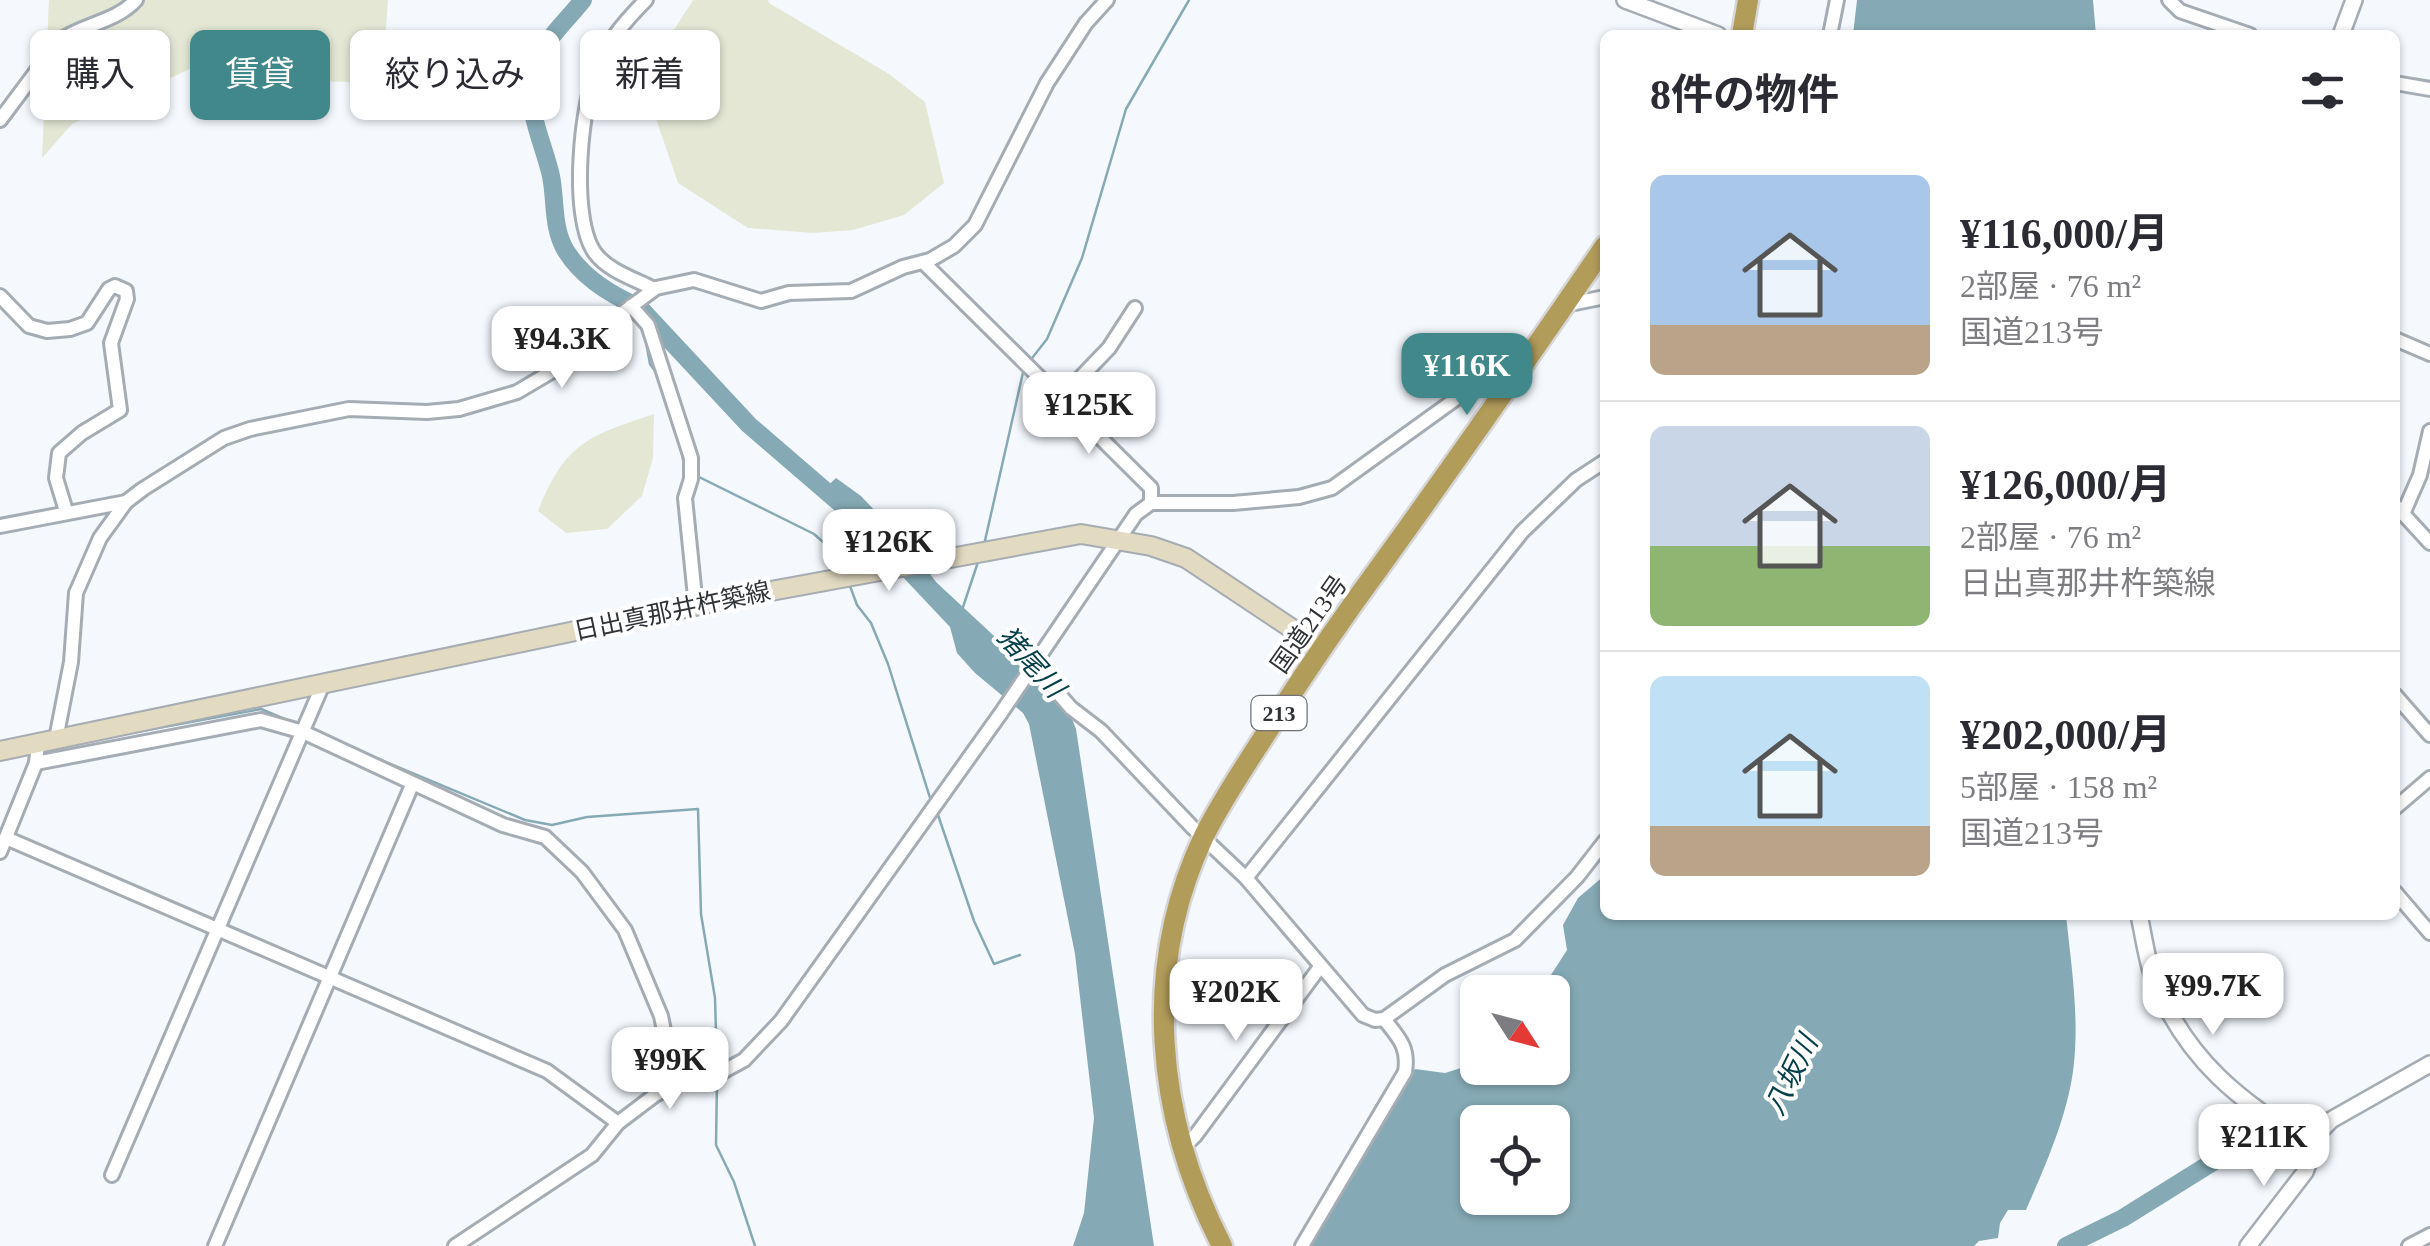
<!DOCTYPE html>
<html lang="ja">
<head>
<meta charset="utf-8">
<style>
  :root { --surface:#fff; --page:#f2f2f3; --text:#2b2b33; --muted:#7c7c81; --line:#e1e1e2; --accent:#40888a }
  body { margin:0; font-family:"Times New Roman","Noto Sans JP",serif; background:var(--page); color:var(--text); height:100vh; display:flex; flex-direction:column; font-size:38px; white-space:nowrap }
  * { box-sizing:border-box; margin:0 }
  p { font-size:32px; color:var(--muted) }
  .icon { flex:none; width:55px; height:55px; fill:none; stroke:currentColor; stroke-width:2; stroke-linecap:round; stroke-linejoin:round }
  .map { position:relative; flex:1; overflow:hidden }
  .side { position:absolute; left:1600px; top:30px; width:800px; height:890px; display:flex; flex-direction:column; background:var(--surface); border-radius:15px; box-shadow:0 2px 8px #0004 }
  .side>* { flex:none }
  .hud { position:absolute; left:30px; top:30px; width:950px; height:90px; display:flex; gap:20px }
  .needle { width:65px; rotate:126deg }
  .controls { position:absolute; left:1460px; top:975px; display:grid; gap:20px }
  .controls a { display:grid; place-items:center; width:110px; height:110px; border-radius:15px; background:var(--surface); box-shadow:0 2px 8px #0004; font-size:50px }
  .price { position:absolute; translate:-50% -85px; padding:0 22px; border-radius:20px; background:#fff; color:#222; font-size:32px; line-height:65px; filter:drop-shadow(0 2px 5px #0008) }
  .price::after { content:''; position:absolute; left:50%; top:60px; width:30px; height:22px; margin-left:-15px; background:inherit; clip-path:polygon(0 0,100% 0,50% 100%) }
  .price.on { background:var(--accent); color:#fff }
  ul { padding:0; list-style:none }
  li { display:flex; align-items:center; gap:30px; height:250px; padding:0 50px }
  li+li { border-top:2px solid var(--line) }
  li span { display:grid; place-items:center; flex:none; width:280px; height:200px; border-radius:15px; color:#555 }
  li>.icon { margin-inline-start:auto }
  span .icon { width:120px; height:120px; fill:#fffc; stroke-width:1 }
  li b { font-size:42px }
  h2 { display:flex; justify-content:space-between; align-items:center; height:120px; padding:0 50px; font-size:42px }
  .pill { padding:0 35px; border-radius:15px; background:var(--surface); box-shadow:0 2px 8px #0004; font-size:35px; line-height:90px }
  .pill.on { background:var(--accent); color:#fff }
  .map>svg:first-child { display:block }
</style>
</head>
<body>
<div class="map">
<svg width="2430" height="1246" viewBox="0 0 2430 1246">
  <rect width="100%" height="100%" fill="#f5f9fe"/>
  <g fill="#e3e7d4">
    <path d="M49,0H388L382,83L283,80L209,60L72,124L42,158Z"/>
    <path d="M693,0H768L769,3L889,74L925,102L944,183L904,215L853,230L813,233L748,228L678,183L654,113L651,66Z"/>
    <path d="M654,414L653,458L642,496L607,529L566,533L538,511C565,443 588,436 654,414Z"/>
  </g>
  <g fill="#85aab5" fill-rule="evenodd">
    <path d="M1857,0H2093L2096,35H1853Z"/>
    <path d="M836,478L861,496L912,550L936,582L1034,673L1036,679L1072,719L1076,729L1154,1246H1073L1084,1213L1094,1118L1075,954L1029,724L1023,713L975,673L957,653L950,627L850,521L820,493Z"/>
    <path d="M1605,875V915H2066C2071,963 2079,1014 2074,1063C2069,1113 2046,1164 2026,1210H2008L2000,1223L1998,1238L1979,1241L1974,1246H1311L1415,1069L1445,1073L1477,1063L1478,1068H1552V992H1540L1567,950L1563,925L1578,898ZM1552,1122V1198H1478V1122Z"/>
  </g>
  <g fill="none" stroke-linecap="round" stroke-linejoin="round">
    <g stroke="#85aab5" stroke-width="2.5">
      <path d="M644,331L650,364L658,375"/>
      <path d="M1029,362L1047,339L1082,258L1126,109L1189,0"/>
      <path d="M681,447L685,472"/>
      <path d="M697,476L814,534L832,550L844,569"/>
      <path d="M984,545L1024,368"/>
      <path d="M850,586L857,605L871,623L888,664L931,801"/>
      <path d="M963,607L978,562"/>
      <path d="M93,740L261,709L294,723"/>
      <path d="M357,750L525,820L552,825L587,817L698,809L701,914L715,998L717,1067"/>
      <path d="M937,812L974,921L994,964L1020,955"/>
      <path d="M717,1080L716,1145L734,1182L755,1246"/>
    </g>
    <g stroke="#85aab5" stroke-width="18">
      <path d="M583,0C568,19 545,40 536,62C520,99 543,140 551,176C556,201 552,228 566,251C583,278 611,295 639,307L749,425L842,505"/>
      <path d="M2066,1246L2123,1218L2237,1147"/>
    </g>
    <defs>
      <g id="minor">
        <path d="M646,0C628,18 609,39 599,62C581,101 569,217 595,253C608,271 635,279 654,289"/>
        <path d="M2169,0L2180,11L2250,35"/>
        <path d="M1830,35L1837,0"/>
        <path d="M2395,83L2430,89"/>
        <path d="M0,120L59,41C83,24 116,22 136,0"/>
        <path d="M923,262L1151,488V503"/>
        <path d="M0,296L29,326L47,331L70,329L87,323L109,289L115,286L126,291L127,299L111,343L120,410L82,433L59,453L56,478L66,511"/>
        <path d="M1565,305L1605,297"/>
        <path d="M631,306L648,325L691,458V479L685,498L696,607"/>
        <path d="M2395,339L2430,354"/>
        <path d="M1060,399L1109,348L1135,308"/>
        <path d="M2395,505L2430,543"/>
        <path d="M2403,514L2420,475L2430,431"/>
        <path d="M0,526L126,502"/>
        <path d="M1034,665L1071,708L1101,731L1193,828L1246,878L1363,1015L1375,1020L1384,1019L1445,975L1515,940L1577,877L1605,841"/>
        <path d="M2395,695L2430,735"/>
        <path d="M56,739L71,662L76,593L100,538L126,502L143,489L224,438L250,429L349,409L427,412L459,409L517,392L561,366L610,322L656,288L694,280L761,301L789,293L851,291L903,267L930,260L954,246L975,225L1047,83L1086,23L1107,0"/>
        <path d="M36,763L261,720L303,732L503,825L545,837L582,872L625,930L661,1016L675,1084"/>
        <path d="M2395,808L2430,778"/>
        <path d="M6,838L547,1071L618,1123"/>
        <path d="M0,852L36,763L38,743"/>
        <path d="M1246,878L1522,532L1576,480L1605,461"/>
        <path d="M2395,892L2430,933"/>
        <path d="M1182,1148L1195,1136L1320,967"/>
        <path d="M112,1175L323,684"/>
        <path d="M215,1246L412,785"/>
        <path d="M455,1246L592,1155L618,1123L655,1095L675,1084L722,1072L744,1060L781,1021L1001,713L1136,514L1151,503H1233L1299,497L1332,488L1457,398L1520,365"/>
        <path d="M1302,1246L1405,1072C1409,1047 1399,1038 1384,1019"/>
        <path d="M2409,1246L2430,1235"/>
      </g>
      <g id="tertiary">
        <path d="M1625,0L1718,35"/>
        <path d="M2341,35L2354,0"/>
        <path d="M2139,915C2144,937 2147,963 2155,983C2190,1064 2238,1098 2308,1144L2311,1156L2305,1172L2248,1246"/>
        <path d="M2308,1144L2331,1120L2430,1064"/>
      </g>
      <path id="secondary" d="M0,751L738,597L1081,534L1151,546L1186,558L1321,648"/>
      <g id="trunk">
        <path d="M1742,35L1748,0"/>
        <path d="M1222,1246C1156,1118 1141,969 1204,836C1222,800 1245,766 1267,732C1305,672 1345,614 1387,557C1461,454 1534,350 1605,246"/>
      </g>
    </defs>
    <use href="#minor" stroke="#a5acb3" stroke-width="18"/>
    <use href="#tertiary" stroke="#a5acb3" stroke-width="20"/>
    <use href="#secondary" stroke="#a5acb3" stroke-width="22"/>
    <use href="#trunk" stroke="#d6d6d7" stroke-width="25"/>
    <use href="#minor" stroke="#fff" stroke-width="12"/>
    <use href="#tertiary" stroke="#fff" stroke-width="15"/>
    <use href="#secondary" stroke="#e2dac1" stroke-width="18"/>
    <use href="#trunk" stroke="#b29c5a" stroke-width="20"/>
  </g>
  <g text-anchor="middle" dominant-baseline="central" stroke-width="8" stroke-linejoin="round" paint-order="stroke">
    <rect fill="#fff" stroke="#6f7173" stroke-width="2.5" x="1251.5" y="696" width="55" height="34" rx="8"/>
    <g font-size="22" font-weight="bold" fill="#313437">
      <text x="1279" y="713">213</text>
    </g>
    <g font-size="25" fill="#313437" stroke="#fff">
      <text transform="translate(672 611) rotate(-12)">日出真那井杵築線</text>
      <text transform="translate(1309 624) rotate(-55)">国道213号</text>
    </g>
    <g font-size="28" font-style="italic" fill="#043f4b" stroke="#fff">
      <text transform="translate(1031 662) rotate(48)">猪尾川</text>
      <text transform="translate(1791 1075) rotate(-64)">八坂川</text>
    </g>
  </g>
</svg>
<div class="controls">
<a><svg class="needle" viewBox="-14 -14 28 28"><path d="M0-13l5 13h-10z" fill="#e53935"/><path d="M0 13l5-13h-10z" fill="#7c7c81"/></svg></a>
<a><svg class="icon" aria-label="locate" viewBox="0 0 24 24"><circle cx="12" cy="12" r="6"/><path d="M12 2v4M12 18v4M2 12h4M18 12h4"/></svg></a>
</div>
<b class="price" style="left:562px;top:391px">¥94.3K</b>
<b class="price on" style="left:1467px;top:418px">¥116K</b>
<b class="price" style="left:1089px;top:457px">¥125K</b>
<b class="price" style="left:889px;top:594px">¥126K</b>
<b class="price" style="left:2213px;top:1038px">¥99.7K</b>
<b class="price" style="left:1236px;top:1044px">¥202K</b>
<b class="price" style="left:670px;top:1112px">¥99K</b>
<b class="price" style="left:2264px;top:1189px">¥211K</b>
<div class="hud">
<a class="pill">購入</a>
<a class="pill on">賃貸</a>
<a class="pill">絞り込み</a>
<a class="pill">新着</a>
</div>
<section class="side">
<h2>8件の物件<svg class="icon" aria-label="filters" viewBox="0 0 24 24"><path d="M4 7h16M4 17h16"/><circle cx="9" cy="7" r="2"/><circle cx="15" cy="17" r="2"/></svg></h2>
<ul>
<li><span style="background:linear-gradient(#a9c7e8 75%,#b9a48a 0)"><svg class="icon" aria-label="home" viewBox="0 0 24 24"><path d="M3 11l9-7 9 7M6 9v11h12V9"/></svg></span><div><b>¥116,000/月</b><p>2部屋 · 76 m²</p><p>国道213号</p></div></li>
<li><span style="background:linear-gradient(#c9d6e8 60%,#8fb573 0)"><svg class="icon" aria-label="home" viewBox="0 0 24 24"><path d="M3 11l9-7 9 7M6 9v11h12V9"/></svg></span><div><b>¥126,000/月</b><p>2部屋 · 76 m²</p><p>日出真那井杵築線</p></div></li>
<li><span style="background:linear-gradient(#bfe0f5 75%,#b9a48a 0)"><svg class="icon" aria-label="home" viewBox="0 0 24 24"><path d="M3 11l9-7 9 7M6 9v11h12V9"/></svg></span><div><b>¥202,000/月</b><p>5部屋 · 158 m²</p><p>国道213号</p></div></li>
</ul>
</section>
</div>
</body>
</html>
